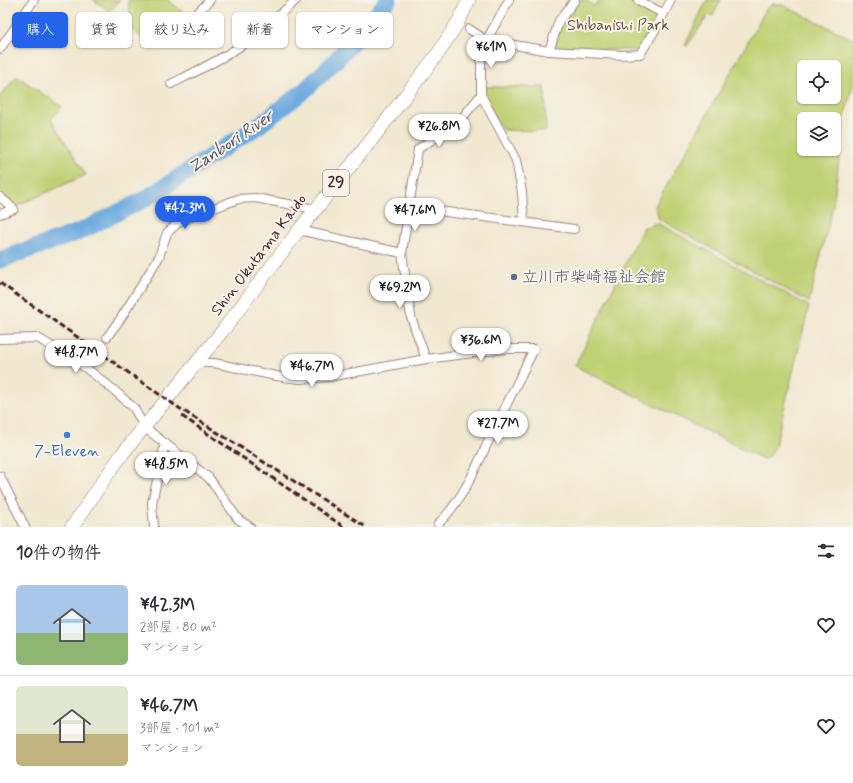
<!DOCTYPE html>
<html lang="ja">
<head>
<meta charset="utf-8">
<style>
  :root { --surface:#fff; --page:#f2f2f3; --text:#2b2b33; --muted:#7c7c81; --line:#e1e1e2; --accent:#2563eb }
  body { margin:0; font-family:Mynerve,"Klee One",sans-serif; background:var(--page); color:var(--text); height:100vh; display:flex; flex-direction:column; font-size:15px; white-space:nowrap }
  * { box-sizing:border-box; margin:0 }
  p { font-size:13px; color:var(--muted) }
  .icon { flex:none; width:22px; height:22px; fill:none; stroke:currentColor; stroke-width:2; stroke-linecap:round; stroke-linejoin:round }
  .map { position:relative; height:527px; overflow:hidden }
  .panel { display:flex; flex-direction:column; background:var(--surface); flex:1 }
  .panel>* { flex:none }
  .hud { position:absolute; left:12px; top:12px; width:400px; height:36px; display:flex; gap:8px }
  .controls { position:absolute; left:797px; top:60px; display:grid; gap:8px }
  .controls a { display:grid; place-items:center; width:44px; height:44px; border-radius:6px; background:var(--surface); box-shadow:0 1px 3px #0004; font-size:20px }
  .price { position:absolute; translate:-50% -34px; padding:0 9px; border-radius:14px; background:#fff; color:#222; font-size:13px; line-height:26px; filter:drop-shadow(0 1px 2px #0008) }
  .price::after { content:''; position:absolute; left:50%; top:24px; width:12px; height:9px; margin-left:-6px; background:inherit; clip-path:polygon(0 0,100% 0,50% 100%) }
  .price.current { background:var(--accent); color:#fff }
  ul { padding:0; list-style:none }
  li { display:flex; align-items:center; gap:12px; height:100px; padding:0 16px }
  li+li { border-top:1px solid var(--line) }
  li span { display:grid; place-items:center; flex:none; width:112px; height:80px; border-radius:6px; color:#555 }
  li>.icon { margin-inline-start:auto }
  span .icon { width:48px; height:48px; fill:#fffc; stroke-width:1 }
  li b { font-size:17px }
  h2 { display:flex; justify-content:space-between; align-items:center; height:48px; padding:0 16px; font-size:17px }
  .chip { padding:0 14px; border-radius:6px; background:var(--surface); box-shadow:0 1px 3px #0004; font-size:14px; line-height:36px }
  .chip.current { background:var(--accent); color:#fff }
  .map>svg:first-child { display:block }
</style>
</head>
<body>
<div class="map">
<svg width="853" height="527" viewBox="0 0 853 527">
  <rect width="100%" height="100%" fill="#f7f3e8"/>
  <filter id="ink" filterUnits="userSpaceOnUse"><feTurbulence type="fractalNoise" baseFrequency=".025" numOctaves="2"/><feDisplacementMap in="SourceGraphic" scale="8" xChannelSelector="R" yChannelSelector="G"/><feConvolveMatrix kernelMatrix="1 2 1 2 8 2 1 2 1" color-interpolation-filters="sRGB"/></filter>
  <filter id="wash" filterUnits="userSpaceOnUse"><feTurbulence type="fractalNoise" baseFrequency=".012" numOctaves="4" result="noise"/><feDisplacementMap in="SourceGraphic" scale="16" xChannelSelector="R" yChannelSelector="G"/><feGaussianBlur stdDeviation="0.9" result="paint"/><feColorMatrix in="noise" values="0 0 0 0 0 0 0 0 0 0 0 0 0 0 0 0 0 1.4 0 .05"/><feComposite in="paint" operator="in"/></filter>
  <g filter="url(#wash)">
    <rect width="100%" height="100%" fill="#f1e8d0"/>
    <g fill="#c0d174" stroke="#857850" fill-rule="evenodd">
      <path d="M93,0H120L110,11Z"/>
      <path d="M128,0H168L189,17L154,47L131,29Z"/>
      <path d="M580,0H585L594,6L599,0H630L658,15L637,50H560L555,44L561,22Z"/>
      <path d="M707,0H721L712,17L709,14L687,46L685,45Z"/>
      <path d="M773,4H780L853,39V85L845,114L833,206L809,302L659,219L655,206L767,8ZM804,67H834V97H804ZM804,119H834V149H804Z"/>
      <path d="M17,76L62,107L51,119L86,175L16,206L0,192V96Z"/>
      <path d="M483,87H545L546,131L503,130L483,95Z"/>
      <path d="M657,223L809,306L775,446L770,456L763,459L575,366L643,228Z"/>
    </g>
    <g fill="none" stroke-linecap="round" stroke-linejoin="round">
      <path stroke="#6eabe0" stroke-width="17" d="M0,260L79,232L147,198L258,126L304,91L336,60L375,16L388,0"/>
    </g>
  </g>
  <g filter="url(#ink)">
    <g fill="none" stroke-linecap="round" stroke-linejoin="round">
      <defs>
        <g id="street">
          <path d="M509,0L481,50V95L516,160L522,192L524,222"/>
          <path d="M638,0L664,14"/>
          <path d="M191,20L210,0"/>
          <path d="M469,29L486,40L549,51L622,55L640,54L654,32L671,0"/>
          <path d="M0,49L34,0"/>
          <path d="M549,51L559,21L575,0"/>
          <path d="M171,84C193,73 216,62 236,49C258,35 277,17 296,0"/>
          <path d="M0,197L14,209L0,214"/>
          <path d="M409,207L574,229"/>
          <path d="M299,230L402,253"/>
          <path d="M107,337L121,318L159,257L167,233L180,221L238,199L255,198L315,209"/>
          <path d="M0,339L38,338L86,368L115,391L134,408L144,427L209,478L238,519L250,527"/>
          <path d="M426,359L411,317L402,253L418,149L458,123L481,95"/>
          <path d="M197,363H214L276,376L300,379L329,377L426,359L504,349H534C519,379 504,410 489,440C475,470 462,501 438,524"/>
          <path d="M0,476L25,527"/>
          <path d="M154,527L152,503L165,443"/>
        </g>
        <path id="primary" d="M72,527L103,481L123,453L224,329L296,234L373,138L439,52L458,22L469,0"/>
      </defs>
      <use href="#street" stroke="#9e847e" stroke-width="10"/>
      <use href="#primary" stroke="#9e847e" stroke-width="14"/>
      <use href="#street" stroke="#fff" stroke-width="8"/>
      <use href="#primary" stroke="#fff" stroke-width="13"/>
      <g stroke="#4a1f2b" stroke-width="3" stroke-dasharray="6 3" stroke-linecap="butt">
        <path d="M0,283L179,408L366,527"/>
        <path d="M182,416L344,527"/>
      </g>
    </g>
  </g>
  <circle fill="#5c6f8a" stroke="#f7f3e8" stroke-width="1.5" cx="514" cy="277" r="4"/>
  <circle fill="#3f7fe0" stroke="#f7f3e8" stroke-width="1.5" cx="67" cy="435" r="4"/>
  <g text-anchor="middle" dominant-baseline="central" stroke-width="4" stroke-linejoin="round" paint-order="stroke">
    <rect fill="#f7f3e8" stroke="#7e5f64" stroke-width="1" x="323" y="170" width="26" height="26" rx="3"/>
    <g font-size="15" font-weight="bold" fill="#4a1f2b">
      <text x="336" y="183">29</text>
    </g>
    <g font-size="16" fill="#684c3d" stroke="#f7f3e8">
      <text x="618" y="25">Shibanishi Park</text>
    </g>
    <g font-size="16" fill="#4a1f2b" stroke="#f7f3e8">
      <text transform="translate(259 255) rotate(-53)">Shin Okutama Kaido</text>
    </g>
    <g font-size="16" fill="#4e5e75" stroke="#f7f3e8" text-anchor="start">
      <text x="522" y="277">立川市柴崎福祉会館</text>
    </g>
    <g font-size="16" fill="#366cbe" stroke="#f7f3e8">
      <text x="67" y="451">7-Eleven</text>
    </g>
    <g font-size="17" font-style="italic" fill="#57506a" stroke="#f7f3e8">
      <text transform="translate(231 142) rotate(-34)">Zanbori River</text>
    </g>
  </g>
</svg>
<div class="controls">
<a><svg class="icon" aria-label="locate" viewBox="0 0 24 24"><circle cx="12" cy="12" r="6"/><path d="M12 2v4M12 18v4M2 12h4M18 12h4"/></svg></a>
<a><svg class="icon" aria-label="layers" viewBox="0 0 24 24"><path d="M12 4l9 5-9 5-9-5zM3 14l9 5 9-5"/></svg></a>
</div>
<b class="price" style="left:491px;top:69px">¥61M</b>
<b class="price" style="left:439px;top:148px">¥26.8M</b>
<b class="price current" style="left:185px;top:230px">¥42.3M</b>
<b class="price" style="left:415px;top:232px">¥47.6M</b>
<b class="price" style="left:400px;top:309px">¥69.2M</b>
<b class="price" style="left:481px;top:362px">¥36.6M</b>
<b class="price" style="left:76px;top:374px">¥48.7M</b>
<b class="price" style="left:312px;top:388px">¥46.7M</b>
<b class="price" style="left:498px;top:445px">¥27.7M</b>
<b class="price" style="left:166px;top:486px">¥48.5M</b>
<div class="hud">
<a class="chip current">購入</a>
<a class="chip">賃貸</a>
<a class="chip">絞り込み</a>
<a class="chip">新着</a>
<a class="chip">マンション</a>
</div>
</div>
<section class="panel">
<h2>10件の物件<svg class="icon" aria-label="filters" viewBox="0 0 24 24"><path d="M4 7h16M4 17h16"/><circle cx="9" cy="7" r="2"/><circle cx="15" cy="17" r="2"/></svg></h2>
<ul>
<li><span style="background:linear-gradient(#a9c7e8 60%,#8fb573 0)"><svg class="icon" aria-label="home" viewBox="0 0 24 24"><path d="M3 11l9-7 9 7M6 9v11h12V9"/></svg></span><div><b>¥42.3M</b><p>2部屋 · 80 m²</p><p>マンション</p></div><svg class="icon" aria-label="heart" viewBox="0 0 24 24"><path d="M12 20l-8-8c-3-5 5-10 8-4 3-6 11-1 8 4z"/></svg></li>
<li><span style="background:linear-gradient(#dfe7d0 60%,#c2b280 0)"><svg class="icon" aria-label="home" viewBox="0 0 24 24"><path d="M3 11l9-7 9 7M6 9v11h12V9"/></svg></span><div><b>¥46.7M</b><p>3部屋 · 101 m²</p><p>マンション</p></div><svg class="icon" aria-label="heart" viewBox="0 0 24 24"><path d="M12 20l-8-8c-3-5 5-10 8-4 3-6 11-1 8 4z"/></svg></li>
</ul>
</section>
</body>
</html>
